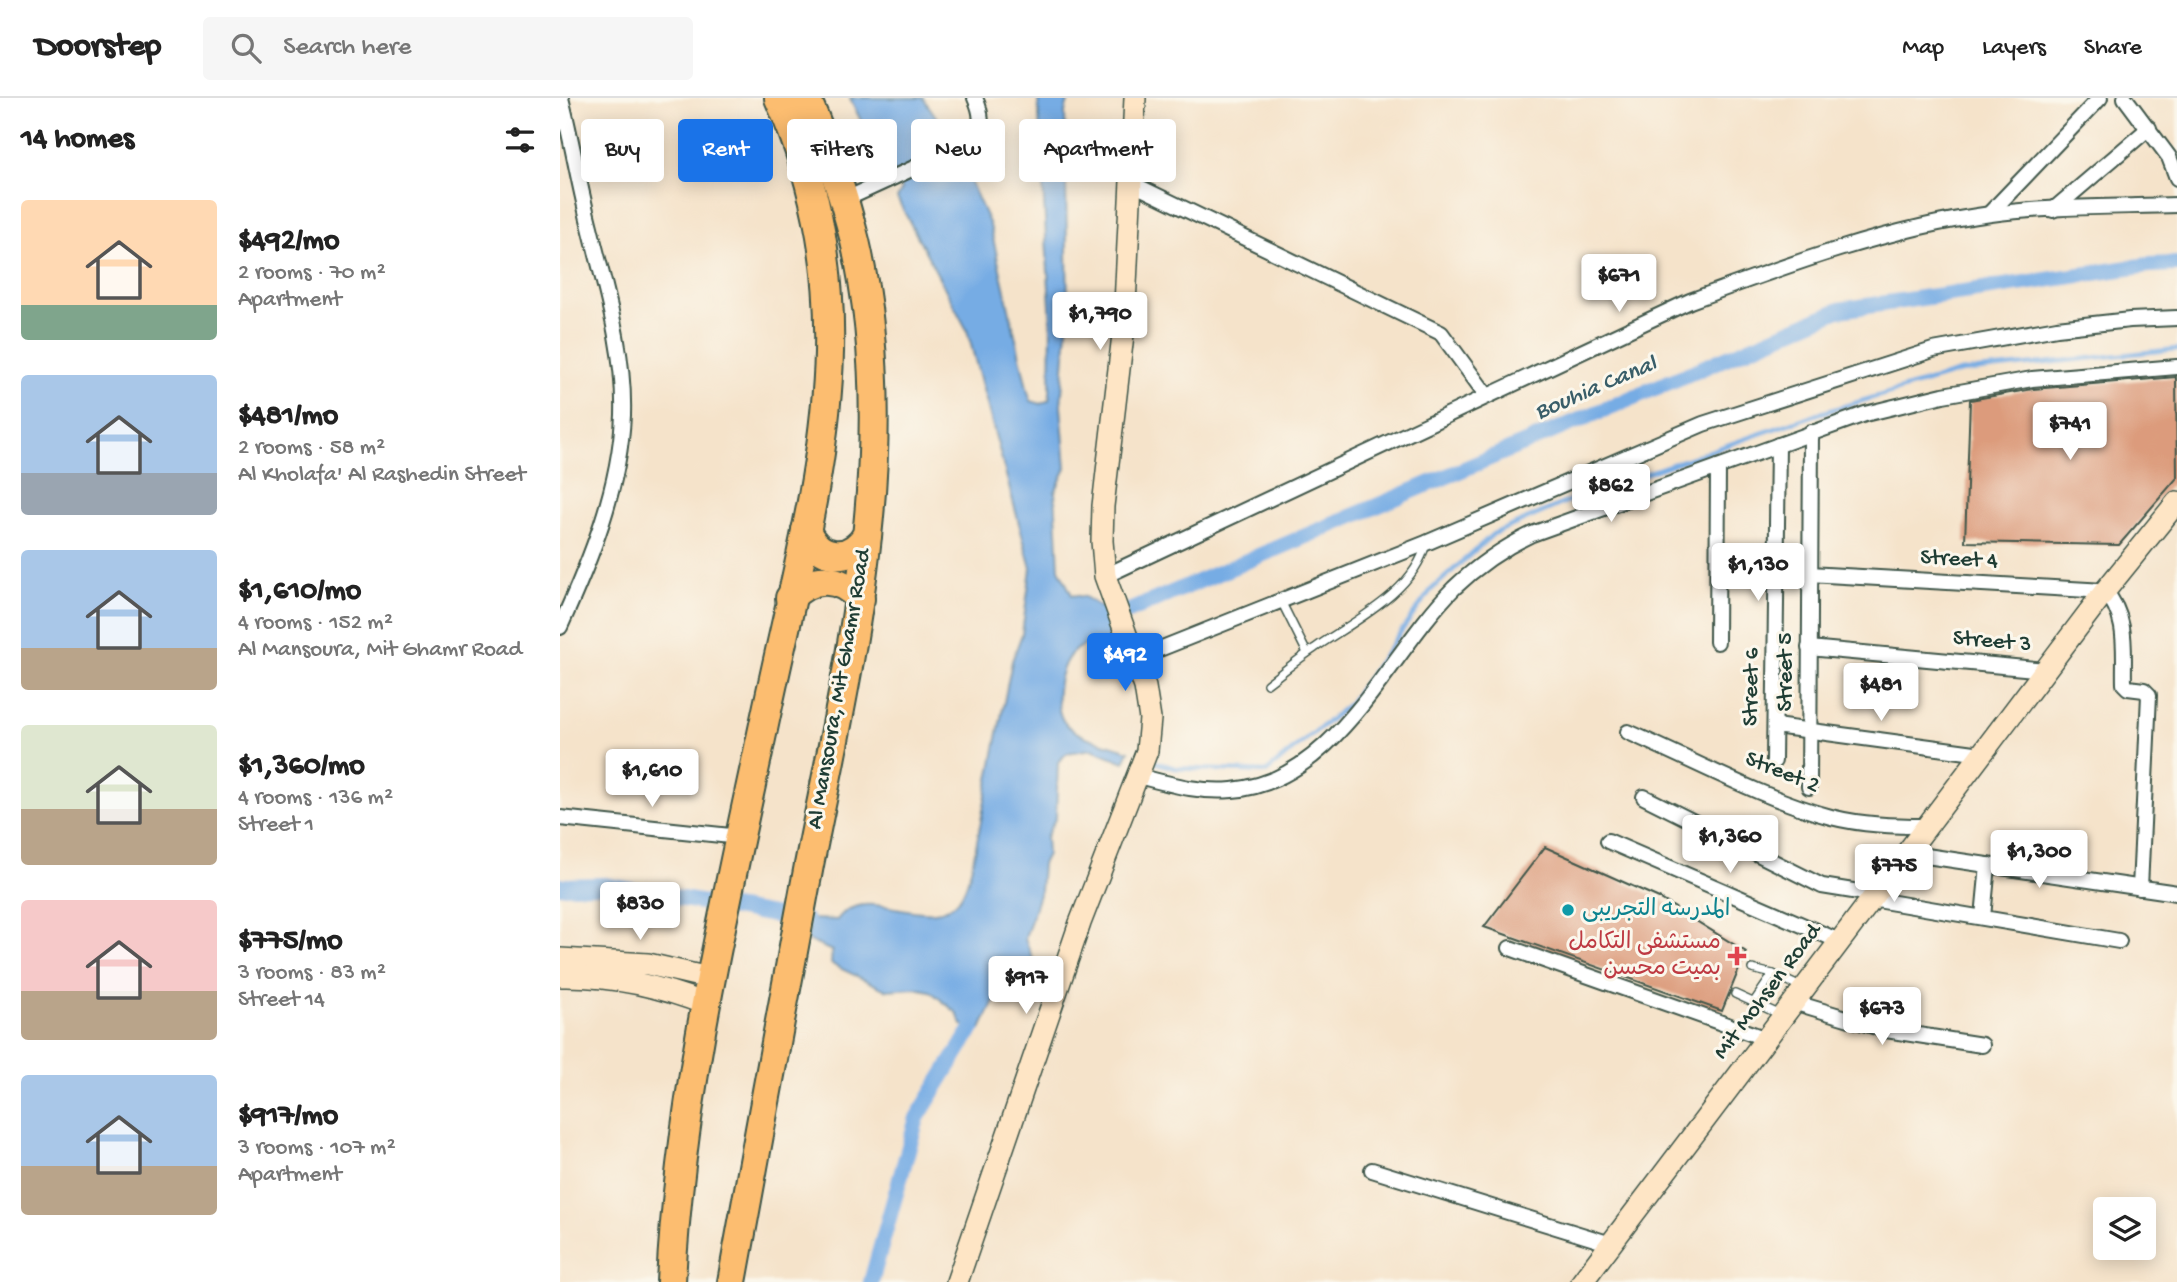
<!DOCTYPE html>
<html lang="en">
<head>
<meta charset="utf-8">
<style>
  :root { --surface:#fff; --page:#f6f6f6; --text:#222; --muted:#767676; --line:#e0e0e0; --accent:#1a73e8 }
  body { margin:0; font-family:"Gochi Hand","Playpen Sans Arabic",sans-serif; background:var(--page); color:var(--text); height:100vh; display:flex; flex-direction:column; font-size:26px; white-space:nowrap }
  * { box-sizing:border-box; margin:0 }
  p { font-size:23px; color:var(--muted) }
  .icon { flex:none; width:38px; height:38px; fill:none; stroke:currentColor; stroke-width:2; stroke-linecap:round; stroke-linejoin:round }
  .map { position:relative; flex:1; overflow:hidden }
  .details { display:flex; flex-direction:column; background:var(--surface); width:560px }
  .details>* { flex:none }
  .guide { position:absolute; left:21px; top:21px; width:665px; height:63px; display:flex; gap:14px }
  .buttons { position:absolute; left:1533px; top:1099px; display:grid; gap:14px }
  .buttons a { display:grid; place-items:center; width:63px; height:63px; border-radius:7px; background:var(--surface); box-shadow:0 4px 18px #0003; font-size:35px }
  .price { position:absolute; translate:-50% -60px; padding:0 16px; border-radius:7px; background:#fff; color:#222; font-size:23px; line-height:46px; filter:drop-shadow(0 2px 4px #0008) }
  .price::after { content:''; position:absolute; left:50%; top:42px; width:21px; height:16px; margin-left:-10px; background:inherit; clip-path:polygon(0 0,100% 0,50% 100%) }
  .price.current { background:var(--accent); color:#fff }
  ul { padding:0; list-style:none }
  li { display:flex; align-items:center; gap:21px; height:175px; padding:0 21px }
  li span { display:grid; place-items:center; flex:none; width:196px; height:140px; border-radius:7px; color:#555 }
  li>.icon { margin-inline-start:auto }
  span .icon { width:84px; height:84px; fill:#fffc; stroke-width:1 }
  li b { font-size:30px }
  h2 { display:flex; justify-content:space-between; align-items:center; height:84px; padding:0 21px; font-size:30px }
  .tag { padding:0 24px; border-radius:7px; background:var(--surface); box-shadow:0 4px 18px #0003; font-size:24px; line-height:63px }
  .tag.current { background:var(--accent); color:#fff }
  header { display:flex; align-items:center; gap:42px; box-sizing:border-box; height:98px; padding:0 35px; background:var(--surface); border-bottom:2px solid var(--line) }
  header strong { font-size:33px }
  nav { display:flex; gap:38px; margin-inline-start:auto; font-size:24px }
  .search { width:490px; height:63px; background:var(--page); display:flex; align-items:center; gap:18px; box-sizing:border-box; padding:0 24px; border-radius:7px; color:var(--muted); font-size:26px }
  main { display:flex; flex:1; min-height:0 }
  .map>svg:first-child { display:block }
</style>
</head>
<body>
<header>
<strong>Doorstep</strong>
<div class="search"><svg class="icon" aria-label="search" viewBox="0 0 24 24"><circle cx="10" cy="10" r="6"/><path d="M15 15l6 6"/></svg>Search here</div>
<nav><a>Map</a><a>Layers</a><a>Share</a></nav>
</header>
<main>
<section class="details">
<h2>14 homes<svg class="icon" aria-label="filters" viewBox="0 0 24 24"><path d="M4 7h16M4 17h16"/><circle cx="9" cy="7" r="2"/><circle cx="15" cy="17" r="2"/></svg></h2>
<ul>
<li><span style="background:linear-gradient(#ffd9b3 75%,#7fa58c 0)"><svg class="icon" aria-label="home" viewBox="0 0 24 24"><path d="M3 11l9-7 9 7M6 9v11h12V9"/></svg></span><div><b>$492/mo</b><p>2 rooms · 70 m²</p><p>Apartment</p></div></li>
<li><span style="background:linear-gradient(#a9c7e8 70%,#9aa5b1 0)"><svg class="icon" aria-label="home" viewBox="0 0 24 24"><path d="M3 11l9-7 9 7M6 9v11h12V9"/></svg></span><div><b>$481/mo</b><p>2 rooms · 58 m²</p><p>Al Kholafa' Al Rashedin Street</p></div></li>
<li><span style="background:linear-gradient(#a9c7e8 70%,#b9a48a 0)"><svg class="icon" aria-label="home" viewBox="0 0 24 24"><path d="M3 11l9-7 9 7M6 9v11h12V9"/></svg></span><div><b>$1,610/mo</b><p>4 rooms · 152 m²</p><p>Al Mansoura, Mit Ghamr Road</p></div></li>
<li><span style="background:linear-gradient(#dfe7d0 60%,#b9a48a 0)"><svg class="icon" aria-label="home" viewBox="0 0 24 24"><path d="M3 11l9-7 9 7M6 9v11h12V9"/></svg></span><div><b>$1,360/mo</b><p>4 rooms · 136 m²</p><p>Street 1</p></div></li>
<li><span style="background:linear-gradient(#f6c9c9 65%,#b9a48a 0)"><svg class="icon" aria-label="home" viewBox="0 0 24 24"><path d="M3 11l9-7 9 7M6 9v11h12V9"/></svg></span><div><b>$775/mo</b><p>3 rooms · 83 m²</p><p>Street 14</p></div></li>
<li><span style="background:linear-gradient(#a9c7e8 65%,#b9a48a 0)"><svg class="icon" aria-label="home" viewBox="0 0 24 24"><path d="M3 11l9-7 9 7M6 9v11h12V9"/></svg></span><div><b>$917/mo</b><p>3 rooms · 107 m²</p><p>Apartment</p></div></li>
</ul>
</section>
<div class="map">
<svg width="1617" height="1184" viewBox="0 0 1617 1184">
  <rect width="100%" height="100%" fill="#fbf7ec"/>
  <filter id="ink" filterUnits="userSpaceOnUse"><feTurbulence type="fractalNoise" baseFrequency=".0143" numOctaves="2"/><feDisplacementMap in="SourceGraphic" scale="14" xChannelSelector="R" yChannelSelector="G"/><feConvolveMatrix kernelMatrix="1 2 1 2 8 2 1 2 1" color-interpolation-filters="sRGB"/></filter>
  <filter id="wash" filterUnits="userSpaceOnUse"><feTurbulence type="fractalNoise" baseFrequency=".00686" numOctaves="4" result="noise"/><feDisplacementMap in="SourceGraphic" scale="28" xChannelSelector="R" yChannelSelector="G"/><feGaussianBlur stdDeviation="1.57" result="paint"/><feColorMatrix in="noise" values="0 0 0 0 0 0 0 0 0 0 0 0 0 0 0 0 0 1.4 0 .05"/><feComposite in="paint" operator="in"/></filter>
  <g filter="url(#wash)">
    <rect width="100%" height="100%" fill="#f5e3ca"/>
    <path fill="#76ace4" stroke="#4a748c" stroke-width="2" d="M290,0H363L388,36L384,41L397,65H407L409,81L430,127L468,294L471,303L481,306L489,302L490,296L491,225L478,0H509L505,14L508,219L501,308L506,370L495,394L499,471L512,497L525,499L542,510L546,508L558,548C544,546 533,543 520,549C499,558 491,606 504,624C516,640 550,646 569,653L564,664L532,651L507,655L498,664L496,719L486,739L487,756L482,766L480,793L465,841L473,861L463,877L437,897L421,931L402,927L397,915L370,893L355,890L326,892L271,866L272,853L247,842L251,821L277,822C303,785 359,830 392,808C405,799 409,778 413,764L452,563L462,536L471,470L407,232L337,100L342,91L331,67L321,65Z"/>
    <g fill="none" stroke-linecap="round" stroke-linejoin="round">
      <path stroke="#76ace4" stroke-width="4.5" d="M589,662L615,670L706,674L788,607L871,492L933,436L1015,400L1254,317L1400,274L1617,251"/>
      <g stroke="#76ace4" stroke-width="16">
        <path d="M550,521L1279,212L1589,167L1617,166"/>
        <path d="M0,788L45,787L246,823"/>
        <path d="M311,1184L357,1020L413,929L416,908"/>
      </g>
    </g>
    <g id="blocks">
      <g fill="#dc9b7c">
        <path d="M1616,279L1617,380L1559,447L1405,444L1410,302L1473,291Z"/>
        <path d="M985,749L1099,800L1186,854L1162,913L924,829Z"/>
      </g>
    </g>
  </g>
  <g filter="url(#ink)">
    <use href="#blocks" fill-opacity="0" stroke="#3f564a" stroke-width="2"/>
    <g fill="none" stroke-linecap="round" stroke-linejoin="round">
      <defs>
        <g id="lane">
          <path d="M721,503L747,555"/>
          <path d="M707,586C723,574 738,561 755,550C792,524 855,494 866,445"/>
          <path d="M1192,871L1213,876L1241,889"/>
          <path d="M1175,896L1221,917"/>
          <path d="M1193,905L1213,876"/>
        </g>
        <g id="street">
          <path d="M1565,0L1609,59L1617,80"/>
          <path d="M569,84L881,235L927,298"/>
          <path d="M284,102L415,42C423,27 422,15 415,0"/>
          <path d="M1493,112L1589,30"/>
          <path d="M1429,116L1540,0"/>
          <path d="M1249,476L1545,493C1569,521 1563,552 1564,586L1568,590L1584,592L1589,597L1580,790"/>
          <path d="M545,478L1130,203C1224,168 1331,129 1431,116C1492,108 1555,109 1617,107"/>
          <path d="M0,529C30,463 60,390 63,317C65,252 45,191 30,129C19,87 12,43 1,0"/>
          <path d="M1157,544L1158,369"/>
          <path d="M1249,550L1486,572"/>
          <path d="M577,560L866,445L1143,326L1373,252L1497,230L1570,222L1617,220"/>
          <path d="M1215,628L1422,656"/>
          <path d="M1068,634C1130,661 1206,702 1271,719C1302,727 1334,728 1367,728"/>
          <path d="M1214,663L1218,347"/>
          <path d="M578,678C610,686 639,695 672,692C776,684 828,556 894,490C917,468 943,450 972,436L1305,316L1383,297L1472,281L1617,269"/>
          <path d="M1249,689L1251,334"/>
          <path d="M1084,699L1262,788L1299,794L1318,792"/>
          <path d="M0,720L180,739"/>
          <path d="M1048,743L1279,843"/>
          <path d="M1346,755L1617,795"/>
          <path d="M1311,801L1559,843"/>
          <path d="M1423,819L1428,767"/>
          <path d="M950,850L1204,940"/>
          <path d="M1233,904L1326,932L1422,947"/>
          <path d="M812,1072L1051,1146"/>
        </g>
        <g id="secondary">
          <path d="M0,861L88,866L153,881"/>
          <path d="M0,878C53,877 100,888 148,907"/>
          <path d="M397,1184L520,825L587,653L590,621L585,589L545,478L542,443L543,408L564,228L575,0"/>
          <path d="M1022,1184L1545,493L1617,404"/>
        </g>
        <g id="highway">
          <path d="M246,432C258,462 290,465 307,437"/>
          <path d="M230,500C252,477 279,477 300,501"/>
          <path d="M111,1184C120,996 167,801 206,617C252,398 315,217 219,0"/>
          <path d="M172,1184C198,1045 222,906 249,767C289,563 343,350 295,143C283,94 266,46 246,0"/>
        </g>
      </defs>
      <use href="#lane" stroke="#3f564a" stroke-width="10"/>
      <use href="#street" stroke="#3f564a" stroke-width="18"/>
      <use href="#secondary" stroke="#3f564a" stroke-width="24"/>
      <use href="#highway" stroke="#3f564a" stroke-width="32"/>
      <use href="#lane" stroke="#fff" stroke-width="7"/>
      <use href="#street" stroke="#fff" stroke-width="14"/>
      <use href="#secondary" stroke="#fee5c5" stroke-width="21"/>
      <use href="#highway" stroke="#fcbd6f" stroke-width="28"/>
    </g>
  </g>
  <circle fill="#0f9aa8" stroke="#fbf7ec" stroke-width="2.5" cx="1008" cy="812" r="7"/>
  <path fill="#e0444e" stroke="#fbf7ec" stroke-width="2.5" d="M1173.5 847.5h7v7h7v7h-7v7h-7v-7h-7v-7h7z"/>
  <g text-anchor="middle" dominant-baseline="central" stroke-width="6" stroke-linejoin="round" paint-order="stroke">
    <g font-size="23" fill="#1f3d34" stroke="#fbf7ec">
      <text transform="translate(1399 462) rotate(3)">Street 4</text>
      <text transform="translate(1432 544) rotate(5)">Street 3</text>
      <text transform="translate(1226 574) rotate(-90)">Street 5</text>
      <text transform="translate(1192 589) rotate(-89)">Street 6</text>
      <text transform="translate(280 591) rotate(-80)">Al Mansoura, Mit Ghamr Road</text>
      <text transform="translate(1222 675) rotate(22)">Street 2</text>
      <text transform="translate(1208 894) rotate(-53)">Mit Mohsen Road</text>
    </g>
    <g font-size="23" fill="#0d838f" stroke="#fbf7ec" text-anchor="start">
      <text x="1022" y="812">المدرسه التجريبى</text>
    </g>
    <g font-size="23" fill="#be3a42" stroke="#fbf7ec" text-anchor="end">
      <text x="1161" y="845">مستشفى التكامل<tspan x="1161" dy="26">بميت محسن</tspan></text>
    </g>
    <g font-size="24" font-style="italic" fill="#395e69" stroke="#fbf7ec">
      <text transform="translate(1036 291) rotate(-23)">Bouhia Canal</text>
    </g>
  </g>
</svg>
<div class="buttons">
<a><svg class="icon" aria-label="layers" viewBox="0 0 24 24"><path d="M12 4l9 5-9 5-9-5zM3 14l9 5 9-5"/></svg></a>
</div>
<b class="price" style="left:1059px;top:216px">$671</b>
<b class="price" style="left:540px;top:254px">$1,790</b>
<b class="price" style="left:1510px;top:364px">$741</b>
<b class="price" style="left:1051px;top:426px">$862</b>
<b class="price" style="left:1198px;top:505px">$1,130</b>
<b class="price current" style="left:565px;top:595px">$492</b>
<b class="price" style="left:1321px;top:625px">$481</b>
<b class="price" style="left:92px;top:711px">$1,610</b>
<b class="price" style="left:1170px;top:777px">$1,360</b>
<b class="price" style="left:1479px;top:792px">$1,300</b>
<b class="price" style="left:1334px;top:806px">$775</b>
<b class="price" style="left:80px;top:844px">$830</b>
<b class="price" style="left:466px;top:918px">$917</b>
<b class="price" style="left:1322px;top:949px">$673</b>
<div class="guide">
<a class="tag">Buy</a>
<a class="tag current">Rent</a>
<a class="tag">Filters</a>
<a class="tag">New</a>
<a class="tag">Apartment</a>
</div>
</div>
</main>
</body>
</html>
